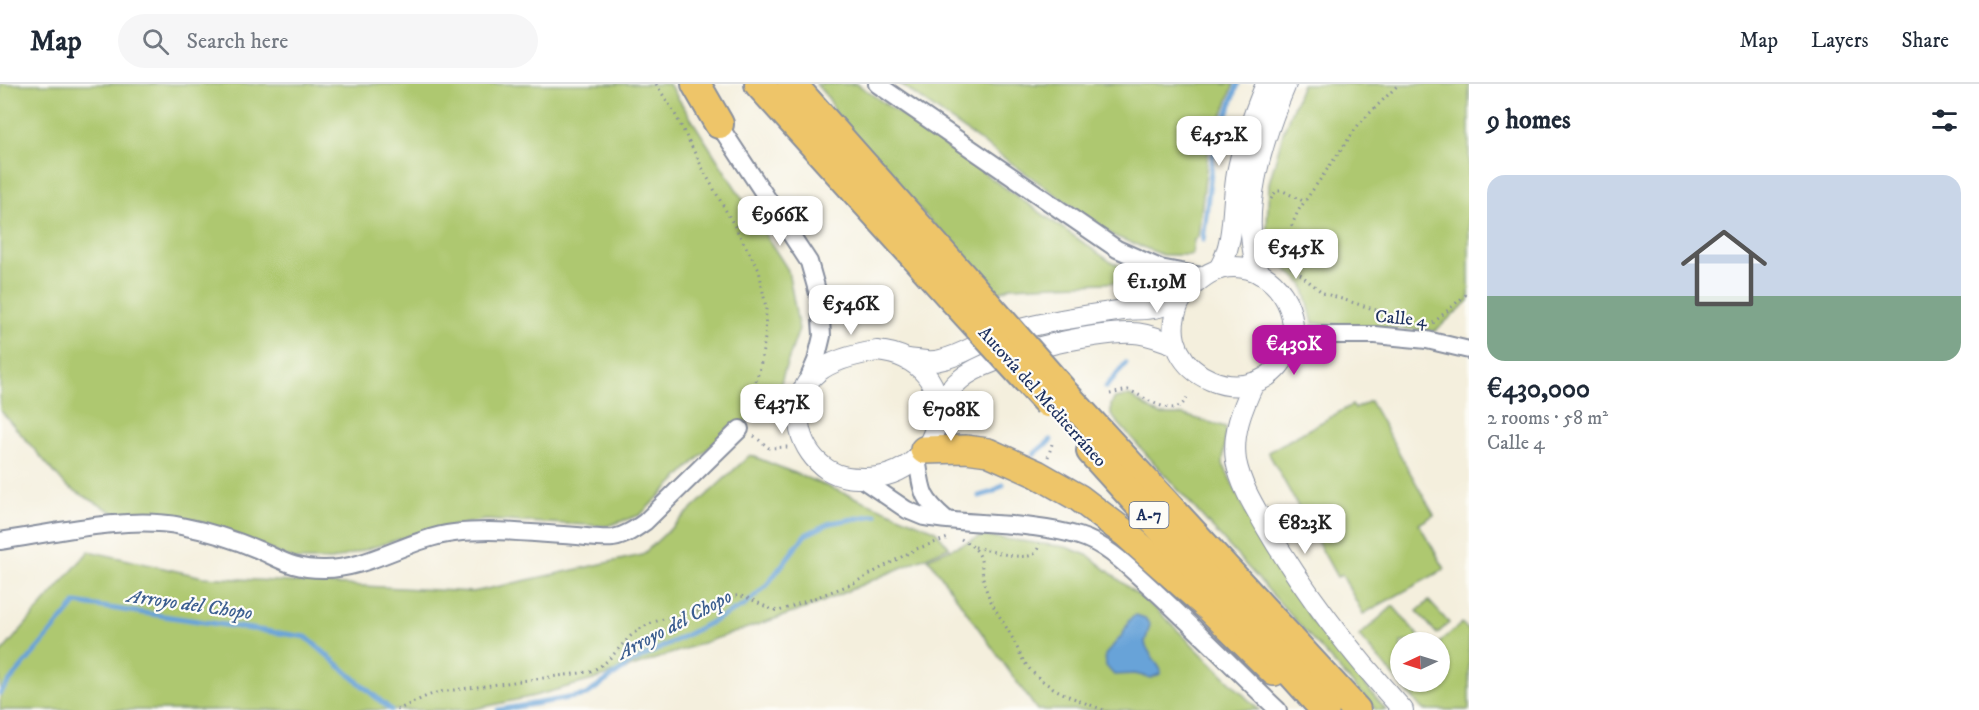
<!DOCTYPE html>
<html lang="en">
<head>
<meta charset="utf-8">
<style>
  :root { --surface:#fff; --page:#f6f6f7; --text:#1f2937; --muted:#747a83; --line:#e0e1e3; --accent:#b5179e }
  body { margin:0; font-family:"IM FELL DW Pica",serif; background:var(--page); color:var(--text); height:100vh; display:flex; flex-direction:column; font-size:22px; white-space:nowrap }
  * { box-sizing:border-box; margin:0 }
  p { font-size:20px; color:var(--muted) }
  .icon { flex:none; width:33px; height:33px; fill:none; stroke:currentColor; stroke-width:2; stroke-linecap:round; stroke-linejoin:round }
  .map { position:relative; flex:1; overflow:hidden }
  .drawer { display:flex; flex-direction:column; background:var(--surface); width:510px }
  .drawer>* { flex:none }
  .needle { width:39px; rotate:266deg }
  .controls { position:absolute; left:1390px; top:548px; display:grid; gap:12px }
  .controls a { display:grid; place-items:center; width:60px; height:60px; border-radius:50%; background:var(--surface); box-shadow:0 2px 4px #0004; font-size:30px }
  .price { position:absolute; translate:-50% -51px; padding:0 14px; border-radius:12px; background:#fff; color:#222; font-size:20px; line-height:39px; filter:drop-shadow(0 2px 3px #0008) }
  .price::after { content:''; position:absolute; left:50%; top:36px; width:18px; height:14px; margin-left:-9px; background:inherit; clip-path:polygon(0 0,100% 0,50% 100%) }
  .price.active { background:var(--accent); color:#fff }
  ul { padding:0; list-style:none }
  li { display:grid; align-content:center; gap:12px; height:318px; padding:0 18px }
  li+li { border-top:2px solid var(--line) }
  li span { display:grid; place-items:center; height:186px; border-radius:18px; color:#555 }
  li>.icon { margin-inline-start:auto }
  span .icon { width:108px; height:108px; fill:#fffc; stroke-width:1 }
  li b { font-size:26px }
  h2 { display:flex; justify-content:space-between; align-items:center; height:72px; padding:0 18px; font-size:26px }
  header { display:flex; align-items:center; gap:36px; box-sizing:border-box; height:84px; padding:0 30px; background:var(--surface); border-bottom:2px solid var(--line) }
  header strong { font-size:28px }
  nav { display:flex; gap:33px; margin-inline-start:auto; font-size:21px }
  .search { width:420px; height:54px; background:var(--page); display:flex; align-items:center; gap:15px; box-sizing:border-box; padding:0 21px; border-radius:33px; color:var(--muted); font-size:22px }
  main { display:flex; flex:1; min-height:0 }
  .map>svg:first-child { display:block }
</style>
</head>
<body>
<header>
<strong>Map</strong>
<div class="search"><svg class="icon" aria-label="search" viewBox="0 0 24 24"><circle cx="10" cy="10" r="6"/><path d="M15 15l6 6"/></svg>Search here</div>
<nav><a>Map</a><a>Layers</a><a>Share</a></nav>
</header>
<main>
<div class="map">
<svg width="1469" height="626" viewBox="0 0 1469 626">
  <rect width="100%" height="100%" fill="#fdfcf7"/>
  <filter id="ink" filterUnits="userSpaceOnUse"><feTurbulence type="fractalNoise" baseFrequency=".0167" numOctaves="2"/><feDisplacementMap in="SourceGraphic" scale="12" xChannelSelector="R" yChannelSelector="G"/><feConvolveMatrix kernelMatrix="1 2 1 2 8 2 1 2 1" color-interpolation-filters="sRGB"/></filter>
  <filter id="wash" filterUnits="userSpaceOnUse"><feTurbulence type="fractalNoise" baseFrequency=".008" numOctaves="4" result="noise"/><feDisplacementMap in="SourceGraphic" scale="24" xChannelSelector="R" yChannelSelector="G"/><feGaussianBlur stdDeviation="1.35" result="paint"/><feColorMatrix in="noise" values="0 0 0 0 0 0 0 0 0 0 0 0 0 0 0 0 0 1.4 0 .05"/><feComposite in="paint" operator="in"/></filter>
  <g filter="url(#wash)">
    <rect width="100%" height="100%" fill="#f4efdd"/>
    <g fill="#aec86f" stroke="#647c66" stroke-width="1.5">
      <path d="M0,0H669L788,186L799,245L783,291L774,329L732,341L640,431L607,442L485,436L425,447L332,476H295L194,435L116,430L66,402L0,326Z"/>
      <path d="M816,0H857L1111,178L1148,192L1145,213L1127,212L1125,198L1010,203L996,210L837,33L829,15Z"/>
      <path d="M900,0H1234L1208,70L1198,153L1194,156L1192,171H1163L1114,152Z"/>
      <path d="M1302,0H1469V217L1435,247L1313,239L1303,201L1283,182L1271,174L1266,163L1269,99L1284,46Z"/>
      <path d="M1130,312L1159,331H1184L1226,343L1223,380L1246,428L1312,537L1386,626H1376L1111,331V320L1115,314Z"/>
      <path d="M1370,317L1434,431L1419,440L1445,485L1363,530L1342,491L1337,493L1268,368L1352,321L1355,325Z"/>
      <path d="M750,371L935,446L949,463L813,522L593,596L534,612L470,626H0V570L89,467L203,493L473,508L642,471Z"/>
      <path d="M983,452L1066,463L1089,472L1158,527L1259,626H1037L928,474Z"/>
      <path d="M1429,517L1449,539L1437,550L1417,527Z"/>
      <path d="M1393,522L1424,558H1401V597H1440V558L1462,539L1469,547V626H1423L1359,552Z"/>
    </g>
    <path fill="#68a3d8" stroke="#42699b" stroke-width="1.5" d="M1136,531L1145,534L1150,541L1145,558L1146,563L1161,586L1160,590L1151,594L1135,590L1114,591L1106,582L1105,571L1123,550L1129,536Z"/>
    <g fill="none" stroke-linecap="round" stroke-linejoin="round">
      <g stroke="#68a3d8" stroke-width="5">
        <path d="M1203,156L1213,71L1238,0"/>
        <path d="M1106,303L1126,279"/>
        <path d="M1034,370L1051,356"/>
        <path d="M979,412L993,408L1003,401"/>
        <path d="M0,609L76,519L306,553L391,626"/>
        <path d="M498,626L586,611L631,579L745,521L766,502L805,451L830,439L876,431"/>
      </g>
    </g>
  </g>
  <g filter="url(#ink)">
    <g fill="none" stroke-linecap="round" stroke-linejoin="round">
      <defs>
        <g id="minor">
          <path d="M877,0L1117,165L1160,184L1202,192"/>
          <path d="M715,35L809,178L820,217L822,252L816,277L807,298"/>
          <path d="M1292,251H1375L1427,256L1469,266"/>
          <path d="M917,373C922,407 920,413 946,435"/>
          <path d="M860,394L907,426L924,433C974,442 1029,437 1079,452C1109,461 1132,487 1156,508C1197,546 1237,587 1278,626"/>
          <path d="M0,457C54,449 128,431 181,442C207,447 233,455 259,466C283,477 294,485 323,485C367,486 410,454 454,449C495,444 536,450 577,452C588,453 602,455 613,454C625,452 635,445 645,438L740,345"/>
        </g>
        <g id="tertiary">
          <path d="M1219,185C1236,155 1231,122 1237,89C1243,58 1254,29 1266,0"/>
          <path d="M1260,190C1236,133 1263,54 1286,0"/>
          <path d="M877,267C969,276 950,395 863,394C850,394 840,393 828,386C814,377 804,362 800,346C789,290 832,274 877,267Z"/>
          <path d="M908,275C919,276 930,279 940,276C962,272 981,257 1003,250C1041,238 1083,232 1123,226C1135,225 1148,226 1159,223C1189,215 1199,183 1234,183C1275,183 1305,229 1288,267C1256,336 1151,291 1178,222C1180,217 1184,212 1187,206"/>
          <path d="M1254,299C1242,325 1232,349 1236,377C1241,402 1254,422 1266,443C1305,510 1351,569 1403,626"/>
          <path d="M939,329C945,315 949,304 961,295C988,271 1097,247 1133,249C1148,249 1163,257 1177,261"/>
        </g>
        <path id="trunk" d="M924,366L966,365L988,368L1037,390L1079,414L1125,449L1209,524L1274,588"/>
        <g id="motorway">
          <path d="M696,0L719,40"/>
          <path d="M759,0L952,214"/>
          <path d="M792,0L971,202"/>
          <path d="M1063,308L1356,626"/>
          <path d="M1091,367L1325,626"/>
        </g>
      </defs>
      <use href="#minor" stroke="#888f9e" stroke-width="20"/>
      <use href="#tertiary" stroke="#888f9e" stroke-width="22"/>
      <use href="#trunk" stroke="#888f9e" stroke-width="30"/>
      <use href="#motorway" stroke="#888f9e" stroke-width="32"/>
      <g stroke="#888f9e" stroke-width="3" stroke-dasharray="1.5 4.5" stroke-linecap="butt">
        <path d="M656,0L674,28L706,91L759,186L766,224L765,254L760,284L745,331"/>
        <path d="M1271,115L1276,107H1283L1305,118"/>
        <path d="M1271,160L1283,176L1323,209L1411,237"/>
        <path d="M1278,161L1286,155L1298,127L1359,40L1399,0"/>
        <path d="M1433,239L1469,208"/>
        <path d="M1110,310L1128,306C1145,312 1177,340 1188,311"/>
        <path d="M754,352L769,364L788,363"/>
        <path d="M1048,373L1052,360"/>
        <path d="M961,455C990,471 977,479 986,505C991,521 1002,535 1010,550C1016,559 1019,570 1025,579C1042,604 1077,616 1104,626"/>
        <path d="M975,463C989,466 1018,476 1032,471C1036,470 1038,464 1040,460"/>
        <path d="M397,626L427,612L439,608L588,588C609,581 617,564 633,550C655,532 681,533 706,525C717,522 729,510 740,512C754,514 765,525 779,527L852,500L916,465L948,454"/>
      </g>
      <use href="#minor" stroke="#fff" stroke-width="16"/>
      <use href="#tertiary" stroke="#fff" stroke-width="20"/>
      <use href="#trunk" stroke="#eec569" stroke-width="27"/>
      <use href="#motorway" stroke="#eec569" stroke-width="28"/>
      <defs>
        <g id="motorway-bridge">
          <path d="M971,202L1062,306"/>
          <path d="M952,214L1048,319"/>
        </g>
      </defs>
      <use href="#motorway-bridge" stroke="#888f9e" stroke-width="32" stroke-linecap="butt"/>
      <use href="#motorway-bridge" stroke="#eec569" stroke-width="28"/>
    </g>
  </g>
  <g text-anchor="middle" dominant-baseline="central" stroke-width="4.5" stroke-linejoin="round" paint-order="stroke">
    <rect fill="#fdfcf7" stroke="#5f6c8c" stroke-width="1.5" x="1129.5" y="418" width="39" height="26" rx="4.5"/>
    <g font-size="16" font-weight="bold" fill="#1b2f5e">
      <text x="1149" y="431">A-7</text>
    </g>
    <g font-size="18" fill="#1b2f5e" stroke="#fdfcf7">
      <text transform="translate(1401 235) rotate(5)">Calle 4</text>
      <text transform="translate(1042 313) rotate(48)">Autovía del Mediterráneo</text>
    </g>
    <g font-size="20" font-style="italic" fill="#3a5d8f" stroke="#fdfcf7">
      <text transform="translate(190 521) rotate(8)">Arroyo del Chopo</text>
      <text transform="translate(675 541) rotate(-28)">Arroyo del Chopo</text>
    </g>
  </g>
</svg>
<div class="controls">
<a><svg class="needle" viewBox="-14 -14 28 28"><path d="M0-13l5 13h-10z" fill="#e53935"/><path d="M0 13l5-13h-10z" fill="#747a83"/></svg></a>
</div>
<b class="price" style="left:1219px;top:83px">€452K</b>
<b class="price" style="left:780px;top:163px">€966K</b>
<b class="price" style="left:1296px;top:196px">€545K</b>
<b class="price" style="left:1157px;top:230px">€1.19M</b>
<b class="price" style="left:851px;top:252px">€546K</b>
<b class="price active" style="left:1294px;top:292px">€430K</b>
<b class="price" style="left:782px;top:351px">€437K</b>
<b class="price" style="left:951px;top:358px">€708K</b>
<b class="price" style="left:1305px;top:471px">€823K</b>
</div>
<section class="drawer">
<h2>9 homes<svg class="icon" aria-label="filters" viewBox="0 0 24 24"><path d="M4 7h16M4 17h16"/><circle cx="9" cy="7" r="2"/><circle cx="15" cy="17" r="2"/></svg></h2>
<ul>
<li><span style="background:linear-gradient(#c9d6e8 65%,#7fa58c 0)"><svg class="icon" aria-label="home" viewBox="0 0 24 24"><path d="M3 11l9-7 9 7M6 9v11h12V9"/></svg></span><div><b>€430,000</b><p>2 rooms · 58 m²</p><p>Calle 4</p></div></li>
</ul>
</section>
</main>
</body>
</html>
